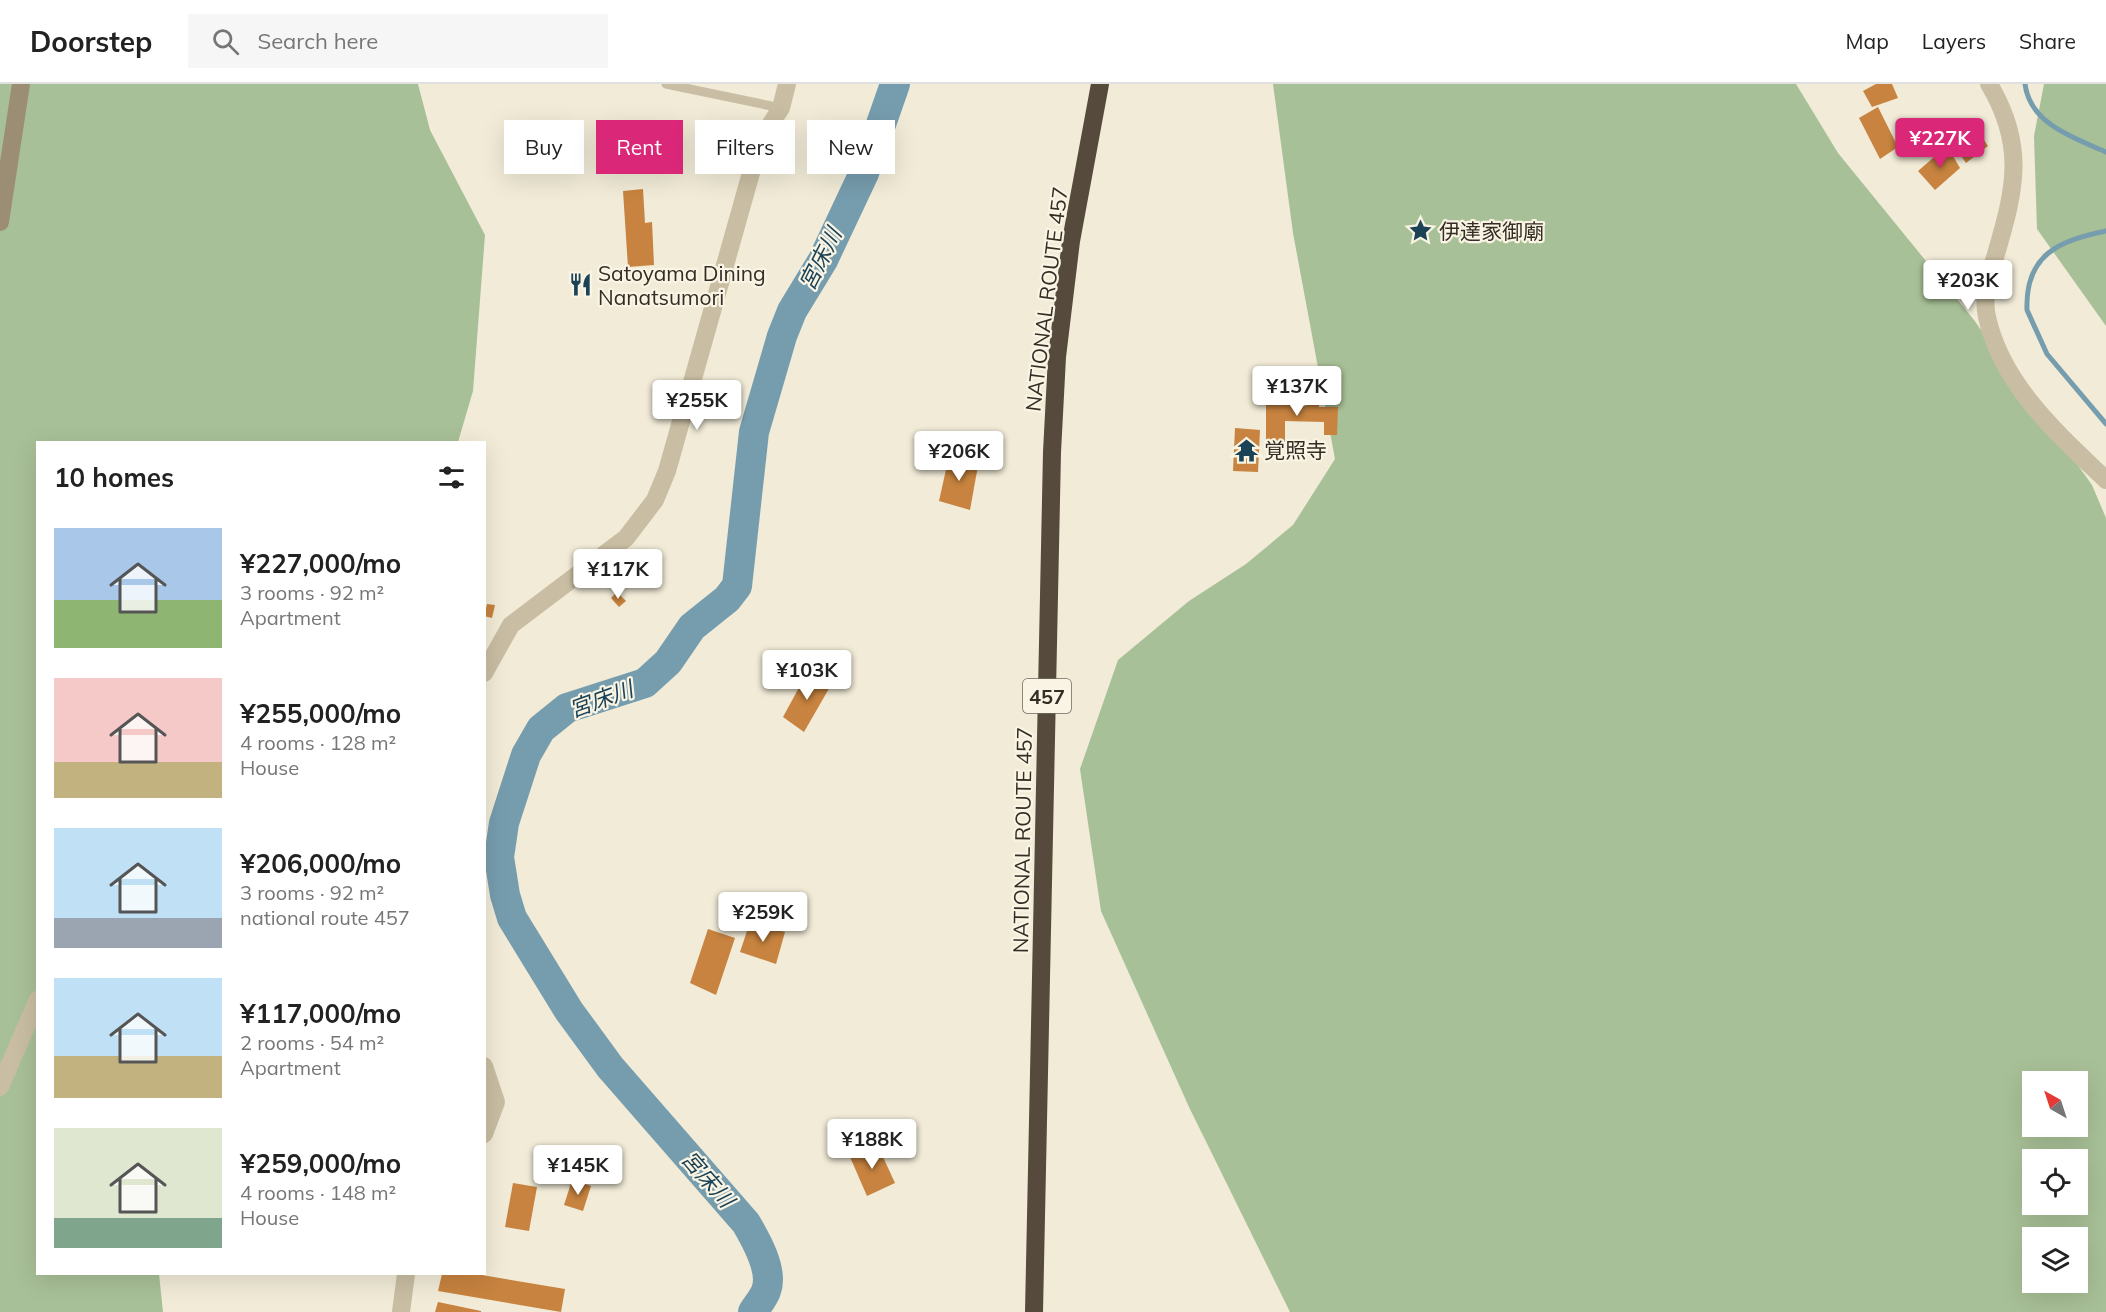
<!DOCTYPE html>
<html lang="en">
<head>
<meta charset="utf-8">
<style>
  :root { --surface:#fff; --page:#f6f6f6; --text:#222; --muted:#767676; --line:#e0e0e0; --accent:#db2777 }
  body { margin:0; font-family:Mulish,"Noto Sans JP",sans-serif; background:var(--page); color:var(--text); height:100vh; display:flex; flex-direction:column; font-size:22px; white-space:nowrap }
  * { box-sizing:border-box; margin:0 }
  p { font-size:20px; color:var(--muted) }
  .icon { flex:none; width:33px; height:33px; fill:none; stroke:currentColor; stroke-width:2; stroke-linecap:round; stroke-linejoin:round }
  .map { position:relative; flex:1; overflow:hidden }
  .details { position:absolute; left:36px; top:357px; width:450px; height:834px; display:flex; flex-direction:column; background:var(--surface); border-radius:0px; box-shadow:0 6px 24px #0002 }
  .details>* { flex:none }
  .guide { position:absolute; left:504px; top:36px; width:570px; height:54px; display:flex; gap:12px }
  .needle { width:39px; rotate:321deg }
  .controls { position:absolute; left:2022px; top:987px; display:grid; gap:12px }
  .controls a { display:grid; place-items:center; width:66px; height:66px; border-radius:0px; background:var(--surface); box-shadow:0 6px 24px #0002; font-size:30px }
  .price { position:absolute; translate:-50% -51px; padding:0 14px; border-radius:6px; background:#fff; color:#222; font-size:20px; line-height:39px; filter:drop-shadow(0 2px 3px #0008) }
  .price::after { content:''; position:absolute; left:50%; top:36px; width:18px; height:14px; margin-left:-9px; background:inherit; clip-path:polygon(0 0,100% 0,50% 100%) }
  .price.active { background:var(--accent); color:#fff }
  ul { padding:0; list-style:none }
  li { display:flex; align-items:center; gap:18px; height:150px; padding:0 18px }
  li span { display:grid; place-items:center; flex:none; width:168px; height:120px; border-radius:0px; color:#555 }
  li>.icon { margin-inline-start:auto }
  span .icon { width:72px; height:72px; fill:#fffc; stroke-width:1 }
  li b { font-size:26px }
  h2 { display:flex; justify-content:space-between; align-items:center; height:72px; padding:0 18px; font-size:26px }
  .pill { padding:0 21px; border-radius:0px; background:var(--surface); box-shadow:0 6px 24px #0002; font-size:21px; line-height:54px }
  .pill.active { background:var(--accent); color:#fff }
  header { display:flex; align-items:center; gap:36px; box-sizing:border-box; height:84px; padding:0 30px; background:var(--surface); border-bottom:2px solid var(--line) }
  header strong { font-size:28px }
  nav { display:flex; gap:33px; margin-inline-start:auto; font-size:21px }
  .search { width:420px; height:54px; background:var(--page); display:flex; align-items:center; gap:15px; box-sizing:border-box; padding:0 21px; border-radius:0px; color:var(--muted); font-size:22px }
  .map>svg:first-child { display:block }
</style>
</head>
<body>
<header>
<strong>Doorstep</strong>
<div class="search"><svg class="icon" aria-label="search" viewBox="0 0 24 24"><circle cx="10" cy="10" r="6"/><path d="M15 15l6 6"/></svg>Search here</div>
<nav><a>Map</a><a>Layers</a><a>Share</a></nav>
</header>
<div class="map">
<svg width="2106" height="1228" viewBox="0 0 2106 1228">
  <rect width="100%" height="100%" fill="#f1ebd7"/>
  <g fill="#a8c097" fill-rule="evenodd">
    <path d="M0,0H418L430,46L485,151L473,307L458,358H38V1190H159L163,1228H0Z"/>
    <path d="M1273,0H1796L1838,69L1974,236L2092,401L2106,434V1228H1290L1189,1023L1101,827L1080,685L1118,576L1189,517L1246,480L1293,441L1335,375L1293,149ZM2032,998H2078V1042H2032ZM2032,1076H2078V1120H2032ZM2032,1154H2078V1198H2032Z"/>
    <path d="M2044,0H2106V242L2037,145L2034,52Z"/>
  </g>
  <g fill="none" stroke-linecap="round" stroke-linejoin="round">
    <g stroke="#769dae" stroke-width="5">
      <path d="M2025,0C2030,40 2074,54 2106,68"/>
      <path d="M2106,147C2059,157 2025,170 2027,226L2047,270L2106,340"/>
    </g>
    <path stroke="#769dae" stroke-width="30" d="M753,1228C757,1221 763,1215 766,1207C774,1187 756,1156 746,1139L610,983L569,927L512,834L505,811L499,773L504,739L526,671L541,645L567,624L645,599L668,578L692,543L727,515L737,502L754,348L782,252L792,227L823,176L864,89L895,0"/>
  </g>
  <g fill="#c7833f">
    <path d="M1876,0H1892L1898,14L1872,23L1863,7Z"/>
    <path d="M1878,23L1898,63L1880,75L1859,34Z"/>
    <path d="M1974,41L1988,62L1966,79L1952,59Z"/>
    <path d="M1947,62L1960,84L1935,106L1918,87Z"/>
    <path d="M643,105L645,139L652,138L654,181L628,183L623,107Z"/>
    <path d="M1266,313H1290V322H1306L1307,316H1319V323H1338L1337,351H1324V338L1285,337V358H1266Z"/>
    <path d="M1235,344L1260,346L1258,388L1233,387Z"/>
    <path d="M949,372L979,376L970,426L939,417Z"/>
    <path d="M617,508L626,517L619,523L611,514Z"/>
    <path d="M487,520L495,521L492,534L484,532Z"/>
    <path d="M808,587L831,601L804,648L783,633Z"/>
    <path d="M750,838L785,848L776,880L740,868Z"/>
    <path d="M708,845L735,854L716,911L690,899Z"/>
    <path d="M877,1060L895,1099L867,1112L850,1073Z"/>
    <path d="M572,1096L591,1102L583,1127L564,1121Z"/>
    <path d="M513,1099L537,1103L529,1147L505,1143Z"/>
    <path d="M442,1190H476L565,1205L561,1228L438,1207Z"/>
    <path d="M438,1218L481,1227V1228H435Z"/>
  </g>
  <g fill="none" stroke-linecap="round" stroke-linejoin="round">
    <path stroke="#c9bea3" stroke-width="9" d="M666,0L781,24"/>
    <g stroke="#c9bea3" stroke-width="18">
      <path d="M1989,0C2026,62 2015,105 1996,170C1990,190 1982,212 1987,233C2002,301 2058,350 2106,396"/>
      <path d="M484,589L511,541L626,454L655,416L667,387L760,57L781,24L787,0"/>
      <path d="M484,982L496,1018L484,1050"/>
      <path d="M0,1003L38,915"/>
      <path d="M401,1228L406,1190"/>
    </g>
    <path stroke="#9c8d75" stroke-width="18" d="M0,138L21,0"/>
    <path stroke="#554a3c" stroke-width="18" d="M1034,1228L1052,368L1057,273L1071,157L1100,0"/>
  </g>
  <defs>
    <symbol id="sight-bare" viewBox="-9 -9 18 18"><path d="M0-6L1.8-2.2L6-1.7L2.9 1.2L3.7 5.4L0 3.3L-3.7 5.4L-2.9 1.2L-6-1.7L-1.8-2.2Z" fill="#1b4255" stroke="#f9f4e3" stroke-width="2.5" paint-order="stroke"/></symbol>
    <symbol id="restaurant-bare" viewBox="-9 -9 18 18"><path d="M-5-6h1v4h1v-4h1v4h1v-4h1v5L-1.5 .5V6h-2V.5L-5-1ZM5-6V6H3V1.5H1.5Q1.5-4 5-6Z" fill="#1b4255" stroke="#f9f4e3" stroke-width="2.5" paint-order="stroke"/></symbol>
    <symbol id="temple-bare" viewBox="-9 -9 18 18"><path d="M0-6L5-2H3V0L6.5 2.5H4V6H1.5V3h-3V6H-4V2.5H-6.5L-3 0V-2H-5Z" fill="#1b4255" stroke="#f9f4e3" stroke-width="2.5" paint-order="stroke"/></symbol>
  </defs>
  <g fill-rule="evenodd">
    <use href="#sight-bare" x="1404" y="130" width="33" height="33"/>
    <use href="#restaurant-bare" x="564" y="184" width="33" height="33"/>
    <use href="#temple-bare" x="1230" y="350" width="33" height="33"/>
  </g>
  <g text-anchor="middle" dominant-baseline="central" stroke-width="4.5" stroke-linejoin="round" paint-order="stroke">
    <rect fill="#f9f4e3" stroke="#6f695e" stroke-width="1.5" x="1023" y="595" width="48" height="34" rx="4.5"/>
    <g font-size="20" font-weight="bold" fill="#342d25">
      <text x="1047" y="612">457</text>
    </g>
    <g font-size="21" fill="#342d25" stroke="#f9f4e3" text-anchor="start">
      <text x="1439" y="147">伊達家御廟</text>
      <text x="598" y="189">Satoyama Dining<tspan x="598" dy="24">Nanatsumori</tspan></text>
      <text x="1264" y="366">覚照寺</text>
    </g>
    <g font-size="21" fill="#342d25" stroke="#f9f4e3">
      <text transform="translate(1046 215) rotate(-83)">NATIONAL ROUTE 457</text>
      <text transform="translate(1022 756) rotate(-89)">NATIONAL ROUTE 457</text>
    </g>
    <g font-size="22" font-style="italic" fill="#1b4255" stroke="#f9f4e3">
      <text transform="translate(820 175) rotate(-63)">宮床川</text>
      <text transform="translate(601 615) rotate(-20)">宮床川</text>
      <text transform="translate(708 1095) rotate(49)">宮床川</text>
    </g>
  </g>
</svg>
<div class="controls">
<a><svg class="needle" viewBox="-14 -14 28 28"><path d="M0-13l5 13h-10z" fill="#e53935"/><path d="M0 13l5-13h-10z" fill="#767676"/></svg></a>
<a><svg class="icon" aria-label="locate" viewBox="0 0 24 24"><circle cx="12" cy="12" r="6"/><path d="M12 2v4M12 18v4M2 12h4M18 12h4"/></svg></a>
<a><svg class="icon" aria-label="layers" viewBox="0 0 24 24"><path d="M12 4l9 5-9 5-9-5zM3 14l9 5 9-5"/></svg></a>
</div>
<b class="price active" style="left:1940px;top:85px">¥227K</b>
<b class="price" style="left:1968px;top:227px">¥203K</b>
<b class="price" style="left:1297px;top:333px">¥137K</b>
<b class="price" style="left:697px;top:347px">¥255K</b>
<b class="price" style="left:959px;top:398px">¥206K</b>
<b class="price" style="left:618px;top:516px">¥117K</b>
<b class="price" style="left:807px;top:617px">¥103K</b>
<b class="price" style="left:763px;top:859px">¥259K</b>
<b class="price" style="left:872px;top:1086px">¥188K</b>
<b class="price" style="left:578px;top:1112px">¥145K</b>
<div class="guide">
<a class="pill">Buy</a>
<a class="pill active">Rent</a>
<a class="pill">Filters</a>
<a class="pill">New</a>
</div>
<section class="details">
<h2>10 homes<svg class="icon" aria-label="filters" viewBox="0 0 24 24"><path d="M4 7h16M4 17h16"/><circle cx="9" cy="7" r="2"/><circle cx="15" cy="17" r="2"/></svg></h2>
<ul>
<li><span style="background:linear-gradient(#a9c7e8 60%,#8fb573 0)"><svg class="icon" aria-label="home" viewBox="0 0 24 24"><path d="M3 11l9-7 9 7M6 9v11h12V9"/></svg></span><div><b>¥227,000/mo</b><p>3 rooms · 92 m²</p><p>Apartment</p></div></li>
<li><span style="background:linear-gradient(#f6c9c9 70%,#c2b280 0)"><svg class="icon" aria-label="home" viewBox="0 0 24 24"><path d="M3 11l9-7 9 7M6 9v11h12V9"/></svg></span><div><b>¥255,000/mo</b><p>4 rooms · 128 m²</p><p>House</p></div></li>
<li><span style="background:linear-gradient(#bfe0f5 75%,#9aa5b1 0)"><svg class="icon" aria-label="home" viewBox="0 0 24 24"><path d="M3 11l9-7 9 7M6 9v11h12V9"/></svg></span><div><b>¥206,000/mo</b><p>3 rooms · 92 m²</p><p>national route 457</p></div></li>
<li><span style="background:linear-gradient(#bfe0f5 65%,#c2b280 0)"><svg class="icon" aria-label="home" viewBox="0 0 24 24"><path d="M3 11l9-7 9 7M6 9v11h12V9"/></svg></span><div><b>¥117,000/mo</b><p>2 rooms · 54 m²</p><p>Apartment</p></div></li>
<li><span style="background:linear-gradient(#dfe7d0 75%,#7fa58c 0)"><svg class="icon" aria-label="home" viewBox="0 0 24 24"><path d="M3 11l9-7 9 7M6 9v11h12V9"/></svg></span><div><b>¥259,000/mo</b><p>4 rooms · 148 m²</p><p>House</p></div></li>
</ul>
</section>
</div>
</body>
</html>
